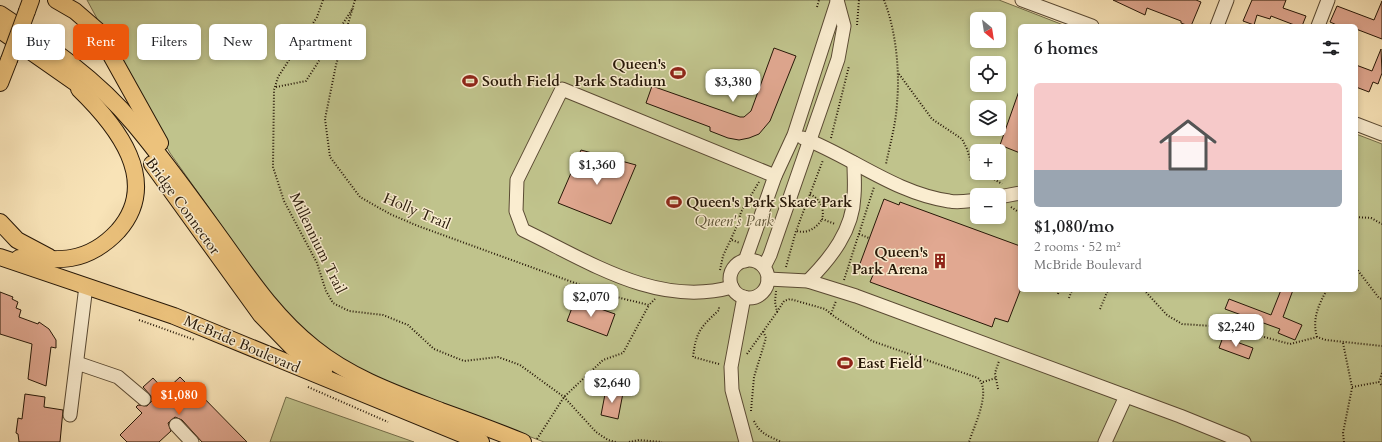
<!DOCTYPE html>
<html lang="en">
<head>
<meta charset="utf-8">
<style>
  :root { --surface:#fff; --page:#f6f6f6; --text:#202124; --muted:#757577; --accent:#ea580c }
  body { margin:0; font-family:Cardo,serif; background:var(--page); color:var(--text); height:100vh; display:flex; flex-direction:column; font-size:15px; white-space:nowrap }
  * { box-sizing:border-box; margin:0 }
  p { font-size:13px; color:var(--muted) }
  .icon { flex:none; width:22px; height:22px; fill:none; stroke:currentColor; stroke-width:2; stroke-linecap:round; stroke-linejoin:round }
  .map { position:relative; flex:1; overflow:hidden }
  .sheet { position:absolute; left:1018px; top:24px; width:340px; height:268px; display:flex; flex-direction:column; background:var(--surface); border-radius:6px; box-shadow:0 2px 6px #0003 }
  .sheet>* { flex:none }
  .banner { position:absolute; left:12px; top:24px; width:380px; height:36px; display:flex; gap:8px }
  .needle { width:26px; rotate:150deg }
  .fabs { position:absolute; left:970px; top:12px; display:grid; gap:8px }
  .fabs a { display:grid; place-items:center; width:36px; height:36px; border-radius:6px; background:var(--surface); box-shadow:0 2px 6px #0003; font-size:20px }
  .price { position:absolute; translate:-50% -34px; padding:0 9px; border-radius:8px; background:#fff; color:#222; font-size:13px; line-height:26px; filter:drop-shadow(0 1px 2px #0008) }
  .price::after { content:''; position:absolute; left:50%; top:24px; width:12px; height:9px; margin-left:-6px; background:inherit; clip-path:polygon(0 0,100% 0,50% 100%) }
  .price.current { background:var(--accent); color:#fff }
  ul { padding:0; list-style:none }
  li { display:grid; align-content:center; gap:8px; height:212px; padding:0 16px }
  li span { display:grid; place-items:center; height:124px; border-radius:6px; color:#555 }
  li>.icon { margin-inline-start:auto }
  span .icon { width:72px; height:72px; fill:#fffc; stroke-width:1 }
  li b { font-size:17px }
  h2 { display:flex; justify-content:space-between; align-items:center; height:48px; padding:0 16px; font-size:17px }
  .chip { padding:0 14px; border-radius:6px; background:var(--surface); box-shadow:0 2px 6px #0003; font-size:14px; line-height:36px }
  .chip.current { background:var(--accent); color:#fff }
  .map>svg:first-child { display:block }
</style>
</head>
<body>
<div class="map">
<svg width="1382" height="442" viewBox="0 0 1382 442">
  <rect width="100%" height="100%" fill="#f8e3b7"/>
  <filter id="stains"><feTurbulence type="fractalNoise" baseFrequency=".005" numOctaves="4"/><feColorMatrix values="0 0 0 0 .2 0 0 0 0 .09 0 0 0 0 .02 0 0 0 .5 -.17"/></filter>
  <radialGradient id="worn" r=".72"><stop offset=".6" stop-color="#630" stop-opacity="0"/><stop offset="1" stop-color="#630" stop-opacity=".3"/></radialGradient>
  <g fill="#c0c38c" stroke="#736d4a" fill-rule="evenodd">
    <path d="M87,0H999L1066,26H1020V290H1356V134L1382,144V442H544L393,385L341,360L299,327L270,294L170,153ZM977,19H999V41H977ZM977,63H999V85H977ZM977,107H999V129H977ZM977,151H999V173H977ZM977,195H999V217H977Z"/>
    <path d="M286,397L414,442H270Z"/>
  </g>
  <g fill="#e1a891" stroke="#261707">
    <path d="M1113,0H1196L1201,2L1191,26H1189L1181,23V21L1147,8L1145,15Z"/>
    <path d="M1252,0H1286L1283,8L1306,16L1302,26H1297L1271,16L1270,19L1257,15L1254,25L1243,21Z"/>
    <path d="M1382,1V39L1356,29V26H1339L1330,22L1337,6L1374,20Z"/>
    <path d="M774,48L796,56L770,121L759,134L749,138L739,140L728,138L710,131V127L646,103L652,86L740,117H744L751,111Z"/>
    <path d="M1381,49L1382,73L1378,84L1373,82L1369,92L1356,87V65L1372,71Z"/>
    <path d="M1019,91H1020V153L1000,145Z"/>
    <path d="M581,150L636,165L611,224L558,203Z"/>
    <path d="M884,199L899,205L900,202L1020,246V291L1008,322L995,318L992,327L870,282L873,275L858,269Z"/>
    <path d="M1281,290H1293L1283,317L1302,325L1295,340L1278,333L1280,329L1225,309L1229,299L1271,315Z"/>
    <path d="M0,292L13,297L12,299L18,302L16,308L21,310L19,317L38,324L39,322L49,329L56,340V348L51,347L46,386L28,379L32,344L0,334Z"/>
    <path d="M575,300L615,314L607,336L567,321Z"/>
    <path d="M1223,337L1253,348L1249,359L1219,348Z"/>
    <path d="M180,377L192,389L194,388L247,442H202L182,420L175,417L168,423L171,431L159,442H127L120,435L142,413L136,407L138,405L147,406L152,401L151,396L143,387L153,378L165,391Z"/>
    <path d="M606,389L623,393L618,419L601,415Z"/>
    <path d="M25,394L45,397L44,407L63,410L60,442H19L18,434L16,433L18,418L22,419Z"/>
  </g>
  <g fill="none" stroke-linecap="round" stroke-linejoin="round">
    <defs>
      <g id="minor">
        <path d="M1022,0L1092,26"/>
        <path d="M1217,26L1227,0"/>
        <path d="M1318,26L1328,0"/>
        <path d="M1356,124L1382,134"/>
        <path d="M803,138C852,157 895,193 949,201C958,203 968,201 977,200"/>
        <path d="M999,197L1020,193"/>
        <circle cx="749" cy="279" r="19"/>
        <path d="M745,261L775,176L794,135L837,2"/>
        <path d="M764,267L770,255L838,59L844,26L837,0"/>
        <path d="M768,279L808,281L856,296L1180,416L1244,442"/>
        <path d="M808,281C831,258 853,230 854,196C855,185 854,174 854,163"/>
        <path d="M732,287C657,308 588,261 523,230L516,211L517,180L562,89L775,176"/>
        <path d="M744,297L731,367L732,390L746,442"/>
        <path d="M77,363L118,377L144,399"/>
        <path d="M70,415L86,286"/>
        <path d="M176,425L192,442"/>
        <path d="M1105,442L1126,396"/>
      </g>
      <g id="major">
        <path d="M56,0L75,11L97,30L160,143"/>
        <path d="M27,11L31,0"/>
        <path d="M0,14C48,46 97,79 134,124C166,162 195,203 224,243C251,281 277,319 314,348C351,378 397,394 441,411C469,421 496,431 523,442"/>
        <path d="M0,30L90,93"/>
        <path d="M0,83L9,60"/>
        <path d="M152,164L261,315L292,347L324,371"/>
        <path d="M0,222L17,240L49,257"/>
        <path d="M0,257L174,316L481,442"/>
        <path d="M19,258C36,258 54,261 71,258C89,255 106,244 118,231C162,181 116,125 79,89"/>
      </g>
    </defs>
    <use href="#minor" stroke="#5a4a33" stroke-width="15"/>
    <use href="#major" stroke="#261707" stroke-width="18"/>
    <g stroke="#261707" stroke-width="2" stroke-dasharray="1 2" stroke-linecap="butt">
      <path d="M323,0L317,17L278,77L274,90L273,167L284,201L317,263L326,291L333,303L349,311L383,315L408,325L434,349L464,361L498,357L520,365L564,397L596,432L608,440L616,442"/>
      <path d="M355,0L336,65L325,119L330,157L360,197L390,214L418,226L608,295L649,305L655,299"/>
      <path d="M884,0C896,30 900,72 897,103C896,124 890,144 886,164"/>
      <path d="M817,7L819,0"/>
      <path d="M857,25L859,0"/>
      <path d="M899,74L932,119L962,139L967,149L972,165L977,169"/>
      <path d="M276,87L306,81L353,8"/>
      <path d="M831,138L849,66"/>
      <path d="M984,173L1002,184"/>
      <path d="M810,194C820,199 825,209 822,219L835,224"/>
      <path d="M1011,207L1020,213"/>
      <path d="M1356,217L1371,218L1382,224"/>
      <path d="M797,231C807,234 817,228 822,219"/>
      <path d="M859,234L869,238"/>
      <path d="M732,240L740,243"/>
      <path d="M786,267L796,231L823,160"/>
      <path d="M1356,268L1379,298L1382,299"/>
      <path d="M720,270L723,256L737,226L741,212L759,182"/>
      <path d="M844,280L874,187"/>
      <path d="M1144,290L1167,315L1182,324L1227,327L1290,344L1317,337L1326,340L1382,346"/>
      <path d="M1058,294L1059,290"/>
      <path d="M1069,298L1072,290"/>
      <path d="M595,307L601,292"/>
      <path d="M1100,309L1108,290"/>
      <path d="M777,312L784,301L790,299L825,309L835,317L872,341L978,378C992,391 974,426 969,442"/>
      <path d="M831,314L836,301"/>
      <path d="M139,320L195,340"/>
      <path d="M1317,337C1312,320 1318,305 1327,290"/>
      <path d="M1343,343L1352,387L1379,382"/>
      <path d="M747,354L777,312L775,302L776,291"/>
      <path d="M719,364L693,357C696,331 701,327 719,310V307"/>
      <path d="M1382,373L1379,382L1382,386"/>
      <path d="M983,382L996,378"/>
      <path d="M308,387L388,422"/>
      <path d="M998,389L995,373L999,361"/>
      <path d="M751,411L754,377L766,338L763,331"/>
      <path d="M754,421C760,434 770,437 782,442"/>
      <path d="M537,439L564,397L603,360L623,353L649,305"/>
      <path d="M629,442L639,440L662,442"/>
      <path d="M1344,442L1343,433L1352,388"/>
    </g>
    <use href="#minor" stroke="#faedd0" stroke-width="13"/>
    <use href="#major" stroke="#ecc27c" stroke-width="16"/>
    <defs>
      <path id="major-bridge" d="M9,60L27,11"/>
    </defs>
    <use href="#major-bridge" stroke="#261707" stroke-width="18" stroke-linecap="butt"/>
    <use href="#major-bridge" stroke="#ecc27c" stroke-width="16"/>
  </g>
  <defs>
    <symbol id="stadium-bare" viewBox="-9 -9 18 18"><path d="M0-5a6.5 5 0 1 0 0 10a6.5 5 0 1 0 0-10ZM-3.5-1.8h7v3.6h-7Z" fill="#8f2418" stroke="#faedd0" stroke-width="2.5" paint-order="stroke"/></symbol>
    <symbol id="building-bare" viewBox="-9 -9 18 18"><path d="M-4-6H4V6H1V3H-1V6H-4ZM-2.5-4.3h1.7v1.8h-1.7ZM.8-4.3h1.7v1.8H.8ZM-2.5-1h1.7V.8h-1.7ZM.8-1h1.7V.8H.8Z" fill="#8f2418" stroke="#faedd0" stroke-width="2.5" paint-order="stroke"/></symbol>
  </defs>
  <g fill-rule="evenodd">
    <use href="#stadium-bare" x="667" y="62" width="22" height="22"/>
    <use href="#stadium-bare" x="459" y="70" width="22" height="22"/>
    <use href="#stadium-bare" x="663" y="191" width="22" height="22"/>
    <use href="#building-bare" x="929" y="250" width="22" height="22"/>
    <use href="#stadium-bare" x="834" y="352" width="22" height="22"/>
  </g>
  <g text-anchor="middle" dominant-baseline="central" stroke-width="3" stroke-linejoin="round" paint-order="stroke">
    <g font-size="15" font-weight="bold" fill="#261707" stroke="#faedd0" text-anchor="start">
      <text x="666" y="64" text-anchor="end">Queen's<tspan x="666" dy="17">Park Stadium</tspan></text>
      <text x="482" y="81">South Field</text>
      <text x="686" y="202">Queen's Park Skate Park</text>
      <text x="928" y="252" text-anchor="end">Queen's<tspan x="928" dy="17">Park Arena</tspan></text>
      <text x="857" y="363">East Field</text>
    </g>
    <g font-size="15" fill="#261707" stroke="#faedd0">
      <text transform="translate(183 206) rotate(54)">Bridge Connector</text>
      <text transform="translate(417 211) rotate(23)">Holly Trail</text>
      <text transform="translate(318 243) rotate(64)">Millennium Trail</text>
      <text transform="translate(242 344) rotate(23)">McBride Boulevard</text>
    </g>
    <g font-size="15" font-style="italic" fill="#5c5336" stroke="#faedd0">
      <text x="734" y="221">Queen's Park</text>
    </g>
  </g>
  <rect width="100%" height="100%" filter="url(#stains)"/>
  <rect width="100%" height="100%" fill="url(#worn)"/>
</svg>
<div class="fabs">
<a><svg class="needle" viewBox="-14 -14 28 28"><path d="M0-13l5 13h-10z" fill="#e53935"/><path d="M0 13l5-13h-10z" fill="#757577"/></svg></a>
<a><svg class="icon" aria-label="locate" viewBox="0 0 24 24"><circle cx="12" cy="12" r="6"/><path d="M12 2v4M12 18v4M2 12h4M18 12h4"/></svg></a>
<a><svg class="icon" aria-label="layers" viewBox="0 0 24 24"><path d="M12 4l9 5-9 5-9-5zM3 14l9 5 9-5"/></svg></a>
<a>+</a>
<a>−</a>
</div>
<b class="price" style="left:733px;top:103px">$3,380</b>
<b class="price" style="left:597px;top:186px">$1,360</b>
<b class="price" style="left:591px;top:318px">$2,070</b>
<b class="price" style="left:1236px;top:348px">$2,240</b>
<b class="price" style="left:612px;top:404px">$2,640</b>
<b class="price current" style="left:179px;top:416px">$1,080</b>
<div class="banner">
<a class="chip">Buy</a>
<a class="chip current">Rent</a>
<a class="chip">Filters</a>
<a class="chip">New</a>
<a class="chip">Apartment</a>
</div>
<section class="sheet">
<h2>6 homes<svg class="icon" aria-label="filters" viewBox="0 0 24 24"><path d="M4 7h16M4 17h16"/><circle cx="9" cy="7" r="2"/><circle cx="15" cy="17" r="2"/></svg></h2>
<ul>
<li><span style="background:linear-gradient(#f6c9c9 70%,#9aa5b1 0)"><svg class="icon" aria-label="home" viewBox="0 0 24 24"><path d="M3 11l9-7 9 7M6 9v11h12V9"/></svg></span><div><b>$1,080/mo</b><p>2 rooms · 52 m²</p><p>McBride Boulevard</p></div></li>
</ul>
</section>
</div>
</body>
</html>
